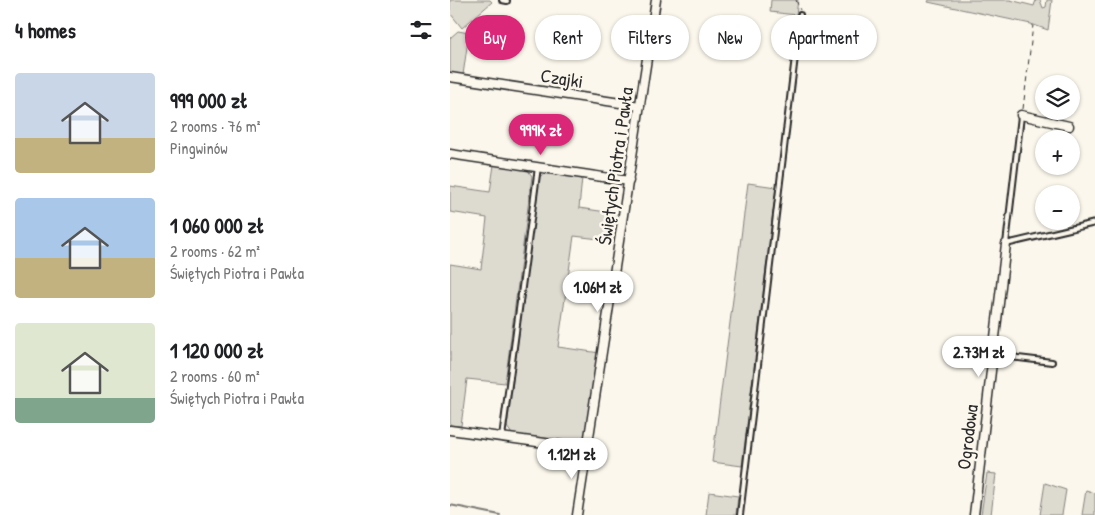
<!DOCTYPE html>
<html lang="en">
<head>
<meta charset="utf-8">
<style>
  :root { --surface:#fff; --page:#f6f6f6; --text:#202124; --muted:#757577; --accent:#db2777 }
  body { margin:0; font-family:"Patrick Hand",sans-serif; background:var(--page); color:var(--text); height:100vh; display:flex; flex-direction:column; font-size:19px; white-space:nowrap }
  * { box-sizing:border-box; margin:0 }
  p { font-size:16px; color:var(--muted) }
  .icon { flex:none; width:28px; height:28px; fill:none; stroke:currentColor; stroke-width:2; stroke-linecap:round; stroke-linejoin:round }
  .map { position:relative; flex:1; overflow:hidden }
  .details { display:flex; flex-direction:column; background:var(--surface); width:450px }
  .details>* { flex:none }
  .hud { position:absolute; left:15px; top:15px; width:475px; height:45px; display:flex; gap:10px }
  .fabs { position:absolute; left:585px; top:75px; display:grid; gap:10px }
  .fabs a { display:grid; place-items:center; width:45px; height:45px; border-radius:50%; background:var(--surface); box-shadow:0 1px 4px #0004; font-size:25px }
  .price { position:absolute; translate:-50% -42px; padding:0 11px; border-radius:18px; background:#fff; color:#222; font-size:16px; line-height:32px; filter:drop-shadow(0 1px 2px #0008) }
  .price::after { content:''; position:absolute; left:50%; top:30px; width:15px; height:11px; margin-left:-8px; background:inherit; clip-path:polygon(0 0,100% 0,50% 100%) }
  .price.on { background:var(--accent); color:#fff }
  ul { padding:0; list-style:none }
  li { display:flex; align-items:center; gap:15px; height:125px; padding:0 15px }
  li span { display:grid; place-items:center; flex:none; width:140px; height:100px; border-radius:5px; color:#555 }
  li>.icon { margin-inline-start:auto }
  span .icon { width:60px; height:60px; fill:#fffc; stroke-width:1 }
  li b { font-size:21px }
  h2 { display:flex; justify-content:space-between; align-items:center; height:60px; padding:0 15px; font-size:21px }
  .chip { padding:0 18px; border-radius:22px; background:var(--surface); box-shadow:0 1px 4px #0004; font-size:18px; line-height:45px }
  .chip.on { background:var(--accent); color:#fff }
  main { display:flex; flex:1; min-height:0 }
  .map>svg:first-child { display:block }
</style>
</head>
<body>
<main>
<section class="details">
<h2>4 homes<svg class="icon" aria-label="filters" viewBox="0 0 24 24"><path d="M4 7h16M4 17h16"/><circle cx="9" cy="7" r="2"/><circle cx="15" cy="17" r="2"/></svg></h2>
<ul>
<li><span style="background:linear-gradient(#c9d6e8 65%,#c2b280 0)"><svg class="icon" aria-label="home" viewBox="0 0 24 24"><path d="M3 11l9-7 9 7M6 9v11h12V9"/></svg></span><div><b>999 000 zł</b><p>2 rooms · 76 m²</p><p>Pingwinów</p></div></li>
<li><span style="background:linear-gradient(#a9c7e8 60%,#c2b280 0)"><svg class="icon" aria-label="home" viewBox="0 0 24 24"><path d="M3 11l9-7 9 7M6 9v11h12V9"/></svg></span><div><b>1 060 000 zł</b><p>2 rooms · 62 m²</p><p>Świętych Piotra i Pawła</p></div></li>
<li><span style="background:linear-gradient(#dfe7d0 75%,#7fa58c 0)"><svg class="icon" aria-label="home" viewBox="0 0 24 24"><path d="M3 11l9-7 9 7M6 9v11h12V9"/></svg></span><div><b>1 120 000 zł</b><p>2 rooms · 60 m²</p><p>Świętych Piotra i Pawła</p></div></li>
</ul>
</section>
<div class="map">
<svg width="645" height="515" viewBox="0 0 645 515">
  <rect width="100%" height="100%" fill="#fbf7ec"/>
  <filter id="ink" filterUnits="userSpaceOnUse"><feTurbulence type="fractalNoise" baseFrequency=".02" numOctaves="2"/><feDisplacementMap in="SourceGraphic" scale="10" xChannelSelector="R" yChannelSelector="G"/><feConvolveMatrix kernelMatrix="1 2 1 2 8 2 1 2 1" color-interpolation-filters="sRGB"/></filter>
  <g filter="url(#ink)">
    <g fill="#dddad0" stroke="#84827e">
      <path d="M0,0H40L42,2L12,28L0,13Z"/>
      <path d="M321,0H348L346,15L320,12Z"/>
      <path d="M479,0H560L584,6L586,0H590L593,8L596,7L597,0H602L598,30L581,24L478,2Z"/>
      <path d="M8,31L19,33L13,75L0,74V38Z"/>
      <path d="M44,165L77,169L82,176L55,383L17,379L11,426L0,425V264L31,269L37,218L0,212V186L40,192Z"/>
      <path d="M95,173L132,178L129,208L170,214L166,241L124,236L108,347L150,353L137,439L133,443L62,434L57,427L89,177Z"/>
      <path d="M298,183L326,187L292,466L262,462Z"/>
      <path d="M537,473L546,474L541,515H531Z"/>
      <path d="M595,483L616,490L612,515H590Z"/>
      <path d="M636,490L645,493V515H632Z"/>
      <path d="M259,492L288,496L286,515H256Z"/>
    </g>
    <g fill="none" stroke-linecap="round" stroke-linejoin="round">
      <path stroke="#7b7a75" stroke-width="2" d="M0,505L50,515"/>
      <defs>
        <g id="lane">
          <path d="M52,0L57,1"/>
          <path d="M571,116L556,244L645,223"/>
          <path d="M544,355L602,362"/>
          <path d="M52,437L88,167"/>
          <path d="M290,515L350,15"/>
        </g>
        <g id="street">
          <path d="M0,77L190,106"/>
          <path d="M571,115L619,126"/>
          <path d="M0,154L179,181"/>
          <path d="M0,430L138,449"/>
          <path d="M127,515L206,0"/>
          <path d="M524,515L556,244"/>
        </g>
      </defs>
      <use href="#lane" stroke="#2b2b2b" stroke-width="8"/>
      <use href="#street" stroke="#2b2b2b" stroke-width="11"/>
      <g stroke="#2b2b2b" stroke-width="1" stroke-dasharray="5 4" stroke-linecap="butt">
        <path d="M346,0L350,10"/>
        <path d="M573,109L583,25"/>
      </g>
      <use href="#lane" stroke="#fbf7ec" stroke-width="4"/>
      <use href="#street" stroke="#fbf7ec" stroke-width="8"/>
    </g>
  </g>
  <g text-anchor="middle" dominant-baseline="central" stroke-width="5" stroke-linejoin="round" paint-order="stroke">
    <g font-size="19" fill="#2b2b2b" stroke="#fbf7ec">
      <text transform="translate(112 78) rotate(9)">Czajki</text>
      <text transform="translate(165 166) rotate(-82)">Świętych Piotra i Pawła</text>
      <text transform="translate(517 437) rotate(-83)">Ogrodowa</text>
    </g>
  </g>
</svg>
<div class="fabs">
<a><svg class="icon" aria-label="layers" viewBox="0 0 24 24"><path d="M12 4l9 5-9 5-9-5zM3 14l9 5 9-5"/></svg></a>
<a>+</a>
<a>−</a>
</div>
<b class="price on" style="left:91px;top:156px">999K zł</b>
<b class="price" style="left:148px;top:313px">1.06M zł</b>
<b class="price" style="left:529px;top:378px">2.73M zł</b>
<b class="price" style="left:122px;top:480px">1.12M zł</b>
<div class="hud">
<a class="chip on">Buy</a>
<a class="chip">Rent</a>
<a class="chip">Filters</a>
<a class="chip">New</a>
<a class="chip">Apartment</a>
</div>
</div>
</main>
</body>
</html>
